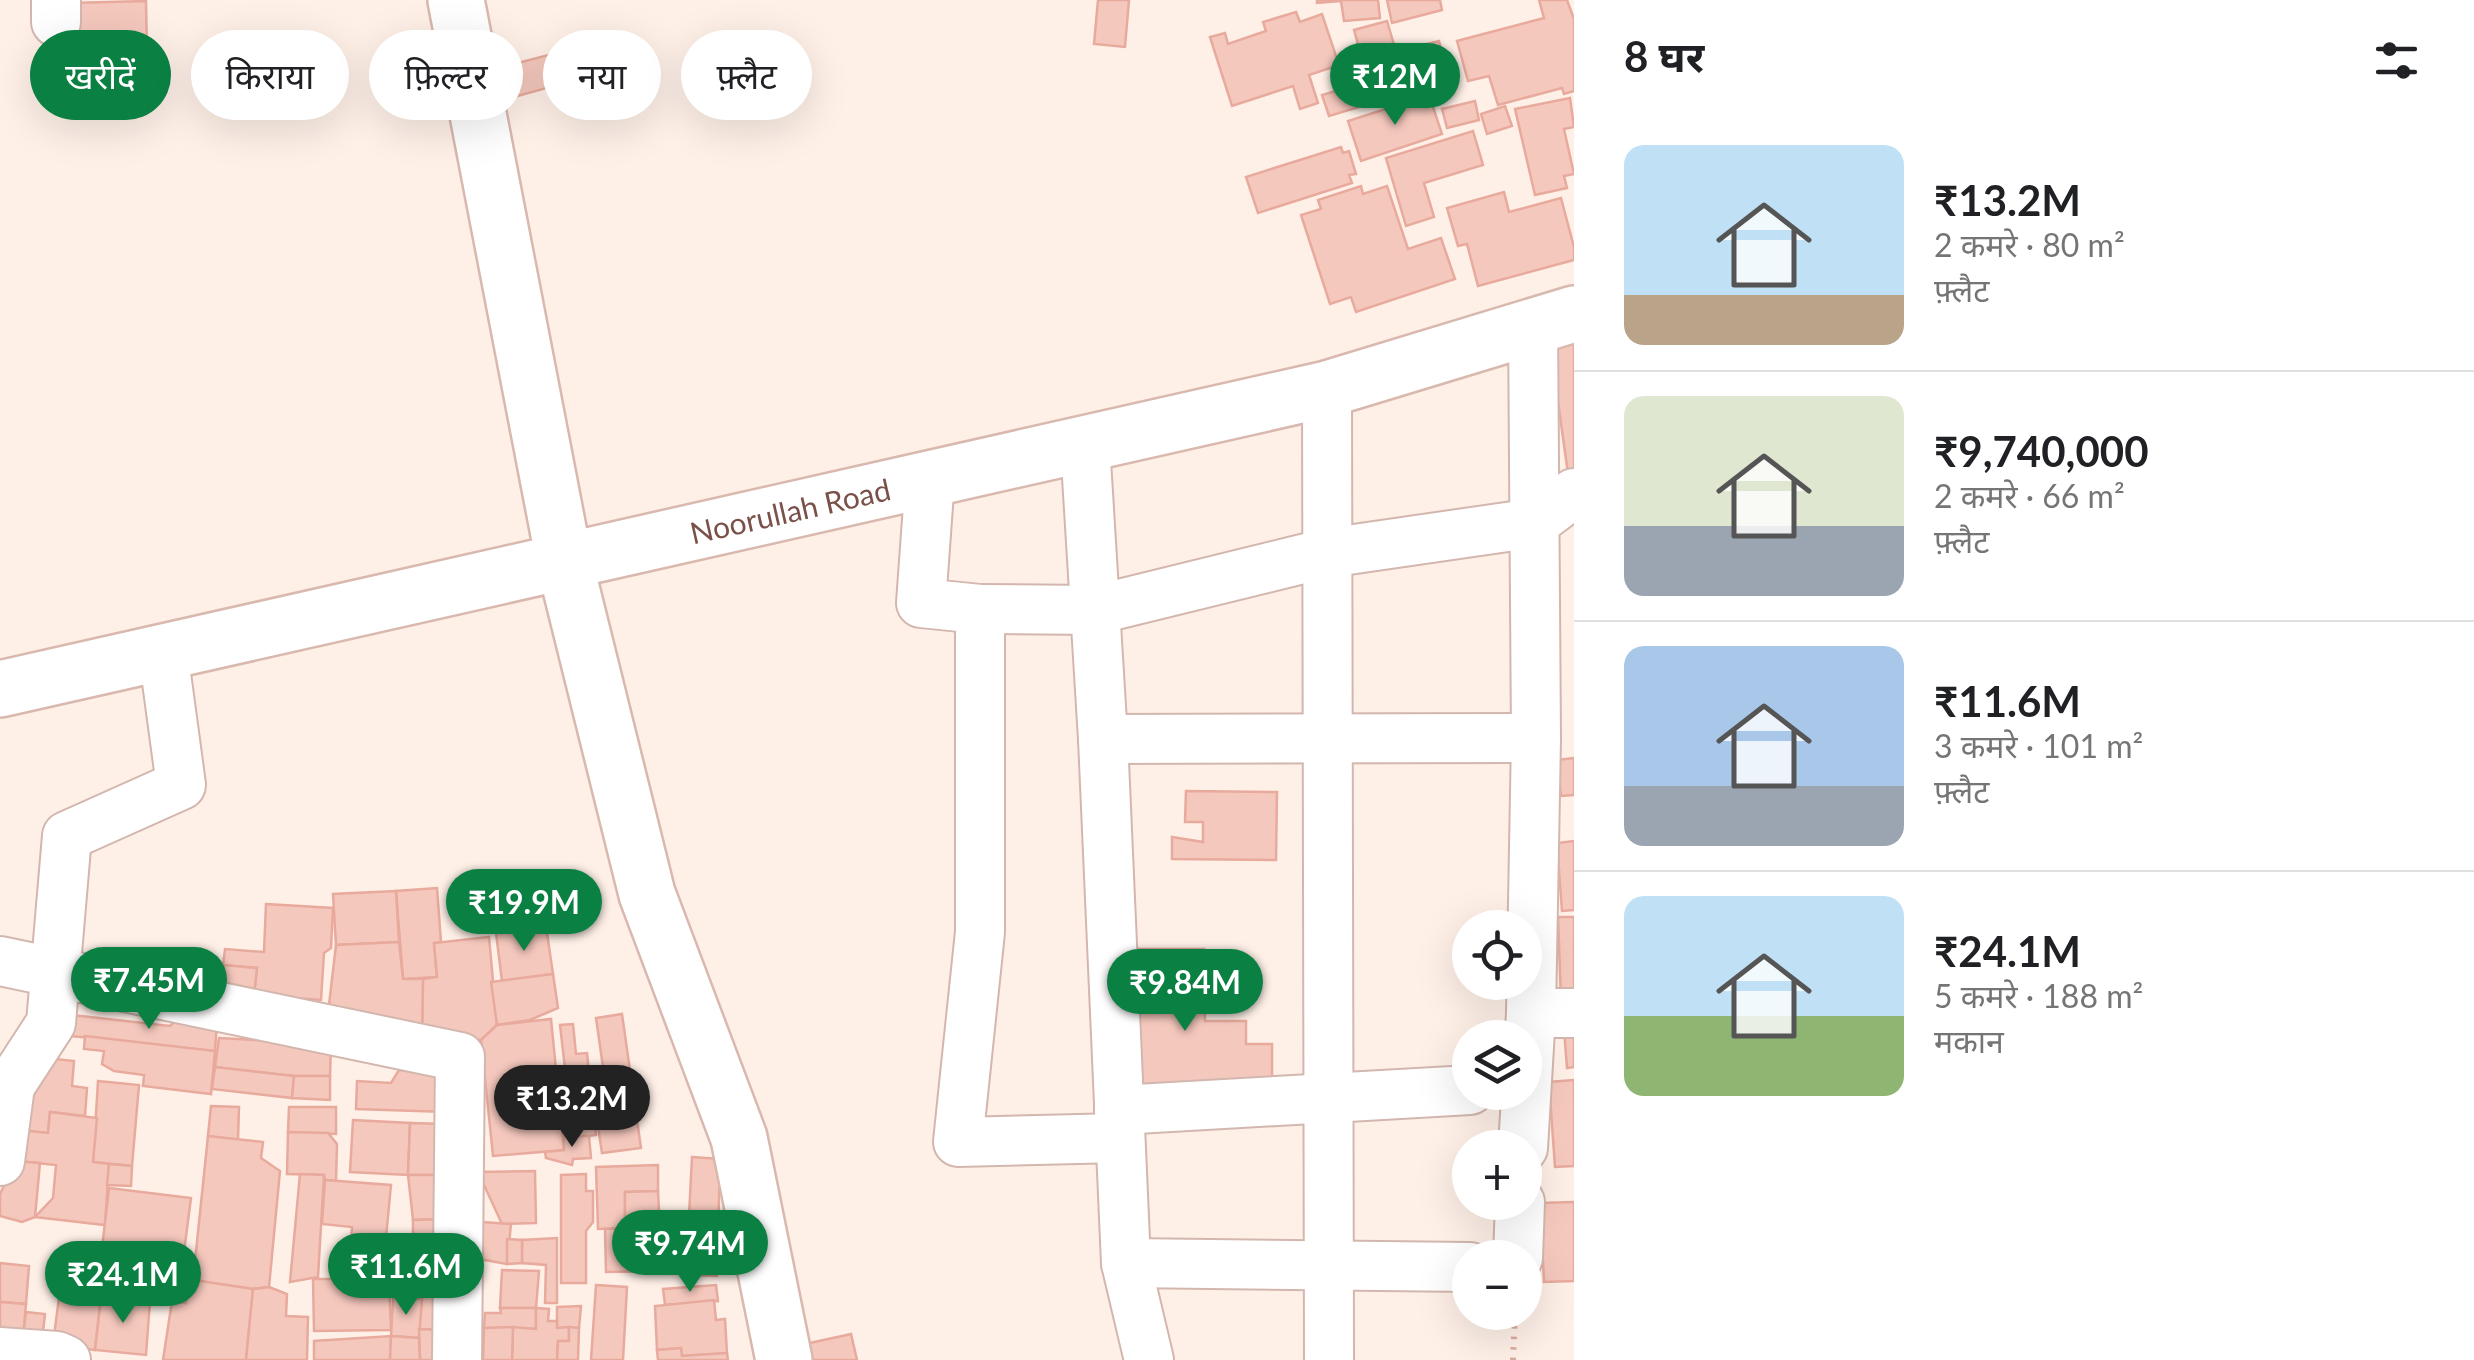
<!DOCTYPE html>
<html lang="hi">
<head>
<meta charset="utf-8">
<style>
  :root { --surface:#fff; --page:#f6f6f6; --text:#202124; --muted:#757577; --line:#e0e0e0; --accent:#0b8043 }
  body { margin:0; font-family:Lato,"Noto Sans Devanagari",sans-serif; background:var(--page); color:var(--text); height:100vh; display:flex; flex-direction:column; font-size:38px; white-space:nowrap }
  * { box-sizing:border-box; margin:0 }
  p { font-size:32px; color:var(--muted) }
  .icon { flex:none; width:55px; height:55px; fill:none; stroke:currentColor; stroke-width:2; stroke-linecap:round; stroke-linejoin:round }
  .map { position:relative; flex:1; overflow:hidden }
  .drawer { display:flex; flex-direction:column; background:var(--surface); width:900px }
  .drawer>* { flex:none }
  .top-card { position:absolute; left:30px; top:30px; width:950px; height:90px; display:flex; gap:20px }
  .tools { position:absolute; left:1452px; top:910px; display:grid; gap:20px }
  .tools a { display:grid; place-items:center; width:90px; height:90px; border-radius:50%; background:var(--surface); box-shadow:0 10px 40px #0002; font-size:50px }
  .price { position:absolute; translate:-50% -85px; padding:0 22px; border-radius:35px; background:var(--accent); color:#fff; font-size:32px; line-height:65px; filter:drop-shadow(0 2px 5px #0008) }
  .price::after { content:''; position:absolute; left:50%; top:60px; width:30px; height:22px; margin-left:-15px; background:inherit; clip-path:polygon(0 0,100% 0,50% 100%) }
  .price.active { background:#222; color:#fff }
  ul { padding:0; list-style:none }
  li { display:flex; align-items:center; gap:30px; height:250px; padding:0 50px }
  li+li { border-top:2px solid var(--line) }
  li span { display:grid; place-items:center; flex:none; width:280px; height:200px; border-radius:20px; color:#555 }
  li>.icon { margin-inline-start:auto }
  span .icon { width:120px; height:120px; fill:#fffc; stroke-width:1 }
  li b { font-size:42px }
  h2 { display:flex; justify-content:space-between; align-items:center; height:120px; padding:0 50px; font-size:42px }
  .chip { padding:0 35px; border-radius:45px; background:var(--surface); box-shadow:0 10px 40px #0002; font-size:35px; line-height:90px }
  .chip.active { background:var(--accent); color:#fff }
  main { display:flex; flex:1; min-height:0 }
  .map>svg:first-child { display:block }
</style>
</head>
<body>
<main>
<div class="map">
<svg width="1574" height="1360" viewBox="0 0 1574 1360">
  <rect width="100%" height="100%" fill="#fef0e7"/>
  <g fill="#f5c8bd" stroke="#e8aa9c" stroke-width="2.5">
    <path d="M1098,0H1129L1125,47L1094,44Z"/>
    <path d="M1317,0H1378L1380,18L1344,21L1341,1L1317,3Z"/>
    <path d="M1387,0H1440L1442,10L1392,23Z"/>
    <path d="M1539,0H1567L1574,19V91L1564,94L1562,88L1498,105L1489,76L1468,81L1457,41L1544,18Z"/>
    <path d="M146,1L147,52L71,53L70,3Z"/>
    <path d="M1296,12L1300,22L1322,14L1339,65L1309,75L1318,103L1300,109L1293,86L1232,106L1210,37L1225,33L1228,44L1266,31L1263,22Z"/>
    <path d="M1387,21L1408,92L1374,102L1354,30Z"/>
    <path d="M1439,41L1450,83L1414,92L1403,50Z"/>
    <path d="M560,52L568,82L500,101L491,70Z"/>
    <path d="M1359,84L1366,105L1329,116L1322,95Z"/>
    <path d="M1429,95L1442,134L1361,161L1348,121Z"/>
    <path d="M1570,98L1574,127L1564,129L1574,174L1564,176L1567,188L1535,195L1515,109Z"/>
    <path d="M1475,101L1479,120L1447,128L1442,109Z"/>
    <path d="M1505,106L1512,126L1487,134L1481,114Z"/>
    <path d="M1473,131L1483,165L1424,183L1434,217L1406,226L1386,158Z"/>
    <path d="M1341,147L1343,153L1349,151L1356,174L1349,175L1352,183L1258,213L1246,177Z"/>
    <path d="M1361,186L1363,194L1387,186L1408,249L1441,238L1455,279L1356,312L1351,297L1330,304L1301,215L1321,209L1318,200Z"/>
    <path d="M1504,192L1509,212L1561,198L1574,247V260L1478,286L1467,244L1458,246L1447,208Z"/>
    <path d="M1574,341V480L1569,481L1550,344Z"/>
    <path d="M1574,758V795L1561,796L1557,760Z"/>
    <path d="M1186,791L1277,792L1276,860L1172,859V837L1203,842V822H1185Z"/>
    <path d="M1574,841V910L1562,911L1557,843Z"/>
    <path d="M437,888L441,942L434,943L437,977L403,979L396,891Z"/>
    <path d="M396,891L399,942L336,945L333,894Z"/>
    <path d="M266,904L333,908L331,948L324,953L321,1000L254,995L257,968L223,965L225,949L264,952Z"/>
    <path d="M1558,917H1574V1001H1561Z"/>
    <path d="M546,926L553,974L502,981L496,933Z"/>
    <path d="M489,937L497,1025L481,1040L422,1035L423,979L437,977L434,943Z"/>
    <path d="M399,942L403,979H423L422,1035L327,1022L336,945Z"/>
    <path d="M1127,949H1204L1205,1021H1246V1044H1272V1096H1127Z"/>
    <path d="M223,965L257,968L254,995L221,991Z"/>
    <path d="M553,974L558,1008L530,1020L497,1025L491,982Z"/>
    <path d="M622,1014L641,1148L602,1153L597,1120L611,1118L608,1097L593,1098L589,1069L603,1067L596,1018Z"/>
    <path d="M72,1015L170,1026L179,1017L217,1022L215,1051L70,1036Z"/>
    <path d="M551,1019L564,1150L493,1156L481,1040L497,1025Z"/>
    <path d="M573,1024L576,1054L587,1053L596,1135L573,1138L560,1025Z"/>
    <path d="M1574,1028V1067L1567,1068L1564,1029Z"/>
    <path d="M85,1036L215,1051L211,1094L143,1086L144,1075L114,1071L102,1064L104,1051L84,1049Z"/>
    <path d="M219,1038L331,1044L330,1076H294L215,1067Z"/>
    <path d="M38,1057L74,1061L72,1086L87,1088L85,1116L50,1112L48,1133L18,1130Z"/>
    <path d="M215,1067L294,1076L292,1098L212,1089Z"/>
    <path d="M399,1070L447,1071L446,1112L356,1109L357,1081L391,1083Z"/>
    <path d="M294,1076H330V1100L292,1098Z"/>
    <path d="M1574,1080V1166L1555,1167L1549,1082Z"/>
    <path d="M98,1081L139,1085L132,1166L93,1162Z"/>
    <path d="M211,1106L239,1107L238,1140L208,1136Z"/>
    <path d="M289,1107H336V1134L288,1132Z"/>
    <path d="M50,1112L97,1118L93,1162L109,1164L105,1225L35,1217L53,1198L56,1165L16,1161L18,1130L48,1133Z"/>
    <path d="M353,1120L410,1123L408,1175L350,1172Z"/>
    <path d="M410,1123L445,1124L448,1175H408Z"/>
    <path d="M288,1132L328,1133L337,1144L336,1181L325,1180L324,1175L287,1174Z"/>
    <path d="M208,1136L263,1142L261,1158L280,1171L269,1287L253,1289L193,1280Z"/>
    <path d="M564,1136H589L591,1158L573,1159L572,1165L546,1158L545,1152L564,1150Z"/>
    <path d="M692,1157L720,1159L717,1276L686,1275Z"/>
    <path d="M16,1161L40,1163L35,1217L22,1222L0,1216V1194Z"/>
    <path d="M109,1164L132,1166L131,1186L107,1185Z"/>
    <path d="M658,1165V1191L625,1192V1228L598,1229L596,1167Z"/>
    <path d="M535,1171L536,1223L502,1224L478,1172Z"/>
    <path d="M300,1174L324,1175L318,1277L290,1282Z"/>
    <path d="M586,1174V1191H593V1222L586,1231V1283H561V1175Z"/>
    <path d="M408,1175H448L447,1219L413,1220Z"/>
    <path d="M325,1180L391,1185L383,1269L349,1266L352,1227L322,1224Z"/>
    <path d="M109,1188L191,1198L182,1267L101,1257Z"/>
    <path d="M658,1191L662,1271L606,1272L605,1229L625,1228V1192Z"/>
    <path d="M1574,1202V1281L1544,1282L1540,1203Z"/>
    <path d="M447,1219L446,1252L413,1250V1220Z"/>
    <path d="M482,1222L511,1224L507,1264L479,1259Z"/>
    <path d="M557,1238V1303H545L546,1265L522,1263V1240Z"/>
    <path d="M507,1239L522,1240V1263L507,1264Z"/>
    <path d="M413,1250L446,1252L440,1330L419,1329L422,1299L409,1297Z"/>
    <path d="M196,1261L193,1280L253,1289L246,1360H163L172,1301L186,1303L191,1265Z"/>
    <path d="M0,1263L29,1266L26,1304L0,1302Z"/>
    <path d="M502,1270L539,1271L536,1308H500Z"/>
    <path d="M313,1279H389L391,1330L314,1331Z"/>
    <path d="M61,1282L102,1287L95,1350L53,1344Z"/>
    <path d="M596,1285L627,1287L623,1360H591Z"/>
    <path d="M716,1285L718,1301L665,1305L663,1289Z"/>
    <path d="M269,1287L287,1294L286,1316L308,1317L307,1360H246L253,1289Z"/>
    <path d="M101,1298L150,1301L146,1355L95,1350Z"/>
    <path d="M393,1298L422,1299L419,1338L391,1336Z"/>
    <path d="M714,1300L716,1320L725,1319L727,1353L682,1356L681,1348L657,1350L655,1306Z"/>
    <path d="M0,1302L26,1304L23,1336L0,1334Z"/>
    <path d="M581,1306L579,1328H557V1307Z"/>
    <path d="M500,1308H536V1329L484,1328L485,1313H501Z"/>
    <path d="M536,1308L549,1309L548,1321H557V1328L569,1327V1341H558L557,1360H512L513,1327L536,1329Z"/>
    <path d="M26,1312L45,1314L41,1349L22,1346Z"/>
    <path d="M513,1327L512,1360H483L484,1328Z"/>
    <path d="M569,1327L579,1328L578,1360H557L558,1341H569Z"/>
    <path d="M419,1329L440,1330L439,1360H420Z"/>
    <path d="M851,1334L857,1360H799L796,1346Z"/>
    <path d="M391,1336L390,1360H314V1341Z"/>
    <path d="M391,1336L419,1338L420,1360H390Z"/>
    <path d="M681,1348L682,1356L727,1353L728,1360H658L657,1350Z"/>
  </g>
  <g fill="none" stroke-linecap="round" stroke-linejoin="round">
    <defs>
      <g id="street">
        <path d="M56,22V0"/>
        <path d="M1327,389L1329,1360"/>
        <path d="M1085,444L1103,739L1126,1263L1149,1360"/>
        <path d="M930,478L921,603L980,609V932L958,1142L1120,1138"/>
        <path d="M980,609L1095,610L1327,553L1534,523L1574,493"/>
        <path d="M1103,739L1536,738"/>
        <path d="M0,961L460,1057L457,1360"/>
        <path d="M1531,1013H1574"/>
        <path d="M1119,1110L1470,1090"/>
        <path d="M1523,1148L1531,1013L1536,738L1533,324"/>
        <path d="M0,1161L10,1086L51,1023L67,836L181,785L163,652"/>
        <path d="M1518,1258L1520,1202"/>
        <path d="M1126,1263L1470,1267"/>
        <path d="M0,1352L57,1356L66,1360"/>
      </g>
      <g id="secondary">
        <path d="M456,0L564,560L647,894L739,1138L784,1360"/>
        <path id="s1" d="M0,689L1327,389L1574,314"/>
      </g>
    </defs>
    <use href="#street" stroke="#d3b7ae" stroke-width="52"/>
    <use href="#secondary" stroke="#d9b8ae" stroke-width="60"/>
    <path stroke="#daaa9f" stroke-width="6" stroke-dasharray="2.5 8" stroke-linecap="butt" d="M1513,1360L1515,1312"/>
    <use href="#street" stroke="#fff" stroke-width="48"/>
    <use href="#secondary" stroke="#fff" stroke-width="55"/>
  </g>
  <g text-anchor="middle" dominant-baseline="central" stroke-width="8" stroke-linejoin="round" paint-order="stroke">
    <g font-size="30" fill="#7a5049" stroke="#fff5ef">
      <text stroke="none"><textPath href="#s1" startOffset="810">Noorullah Road</textPath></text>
    </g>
  </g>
</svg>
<div class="tools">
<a><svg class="icon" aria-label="locate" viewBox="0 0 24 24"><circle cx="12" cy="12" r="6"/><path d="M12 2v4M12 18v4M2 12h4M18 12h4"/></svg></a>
<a><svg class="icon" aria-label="layers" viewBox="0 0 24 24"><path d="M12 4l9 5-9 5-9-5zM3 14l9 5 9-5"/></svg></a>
<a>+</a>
<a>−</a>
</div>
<b class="price" style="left:1395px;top:128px">₹12M</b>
<b class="price" style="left:524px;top:954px">₹19.9M</b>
<b class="price" style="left:149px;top:1032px">₹7.45M</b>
<b class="price" style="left:1185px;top:1034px">₹9.84M</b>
<b class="price active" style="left:572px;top:1150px">₹13.2M</b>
<b class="price" style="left:690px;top:1295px">₹9.74M</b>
<b class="price" style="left:406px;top:1318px">₹11.6M</b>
<b class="price" style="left:123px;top:1326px">₹24.1M</b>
<div class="top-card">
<a class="chip active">खरीदें</a>
<a class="chip">किराया</a>
<a class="chip">फ़िल्टर</a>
<a class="chip">नया</a>
<a class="chip">फ़्लैट</a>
</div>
</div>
<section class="drawer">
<h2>8 घर<svg class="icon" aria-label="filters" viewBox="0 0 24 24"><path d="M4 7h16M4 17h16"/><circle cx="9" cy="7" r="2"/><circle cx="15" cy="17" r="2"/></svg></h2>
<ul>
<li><span style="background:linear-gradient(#bfe0f5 75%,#b9a48a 0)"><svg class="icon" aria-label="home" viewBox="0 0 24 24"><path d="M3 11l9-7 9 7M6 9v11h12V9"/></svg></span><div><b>₹13.2M</b><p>2 कमरे · 80 m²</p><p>फ़्लैट</p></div></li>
<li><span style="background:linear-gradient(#dfe7d0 65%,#9aa5b1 0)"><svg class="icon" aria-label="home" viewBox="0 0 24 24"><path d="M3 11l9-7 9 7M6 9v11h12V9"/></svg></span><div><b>₹9,740,000</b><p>2 कमरे · 66 m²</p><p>फ़्लैट</p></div></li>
<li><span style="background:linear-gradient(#a9c7e8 70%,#9aa5b1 0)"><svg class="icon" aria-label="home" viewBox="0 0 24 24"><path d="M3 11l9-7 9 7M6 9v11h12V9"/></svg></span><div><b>₹11.6M</b><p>3 कमरे · 101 m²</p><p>फ़्लैट</p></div></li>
<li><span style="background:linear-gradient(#bfe0f5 60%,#8fb573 0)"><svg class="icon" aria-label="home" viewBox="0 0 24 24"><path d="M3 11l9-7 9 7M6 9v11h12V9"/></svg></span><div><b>₹24.1M</b><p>5 कमरे · 188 m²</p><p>मकान</p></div></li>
</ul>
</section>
</main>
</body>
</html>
